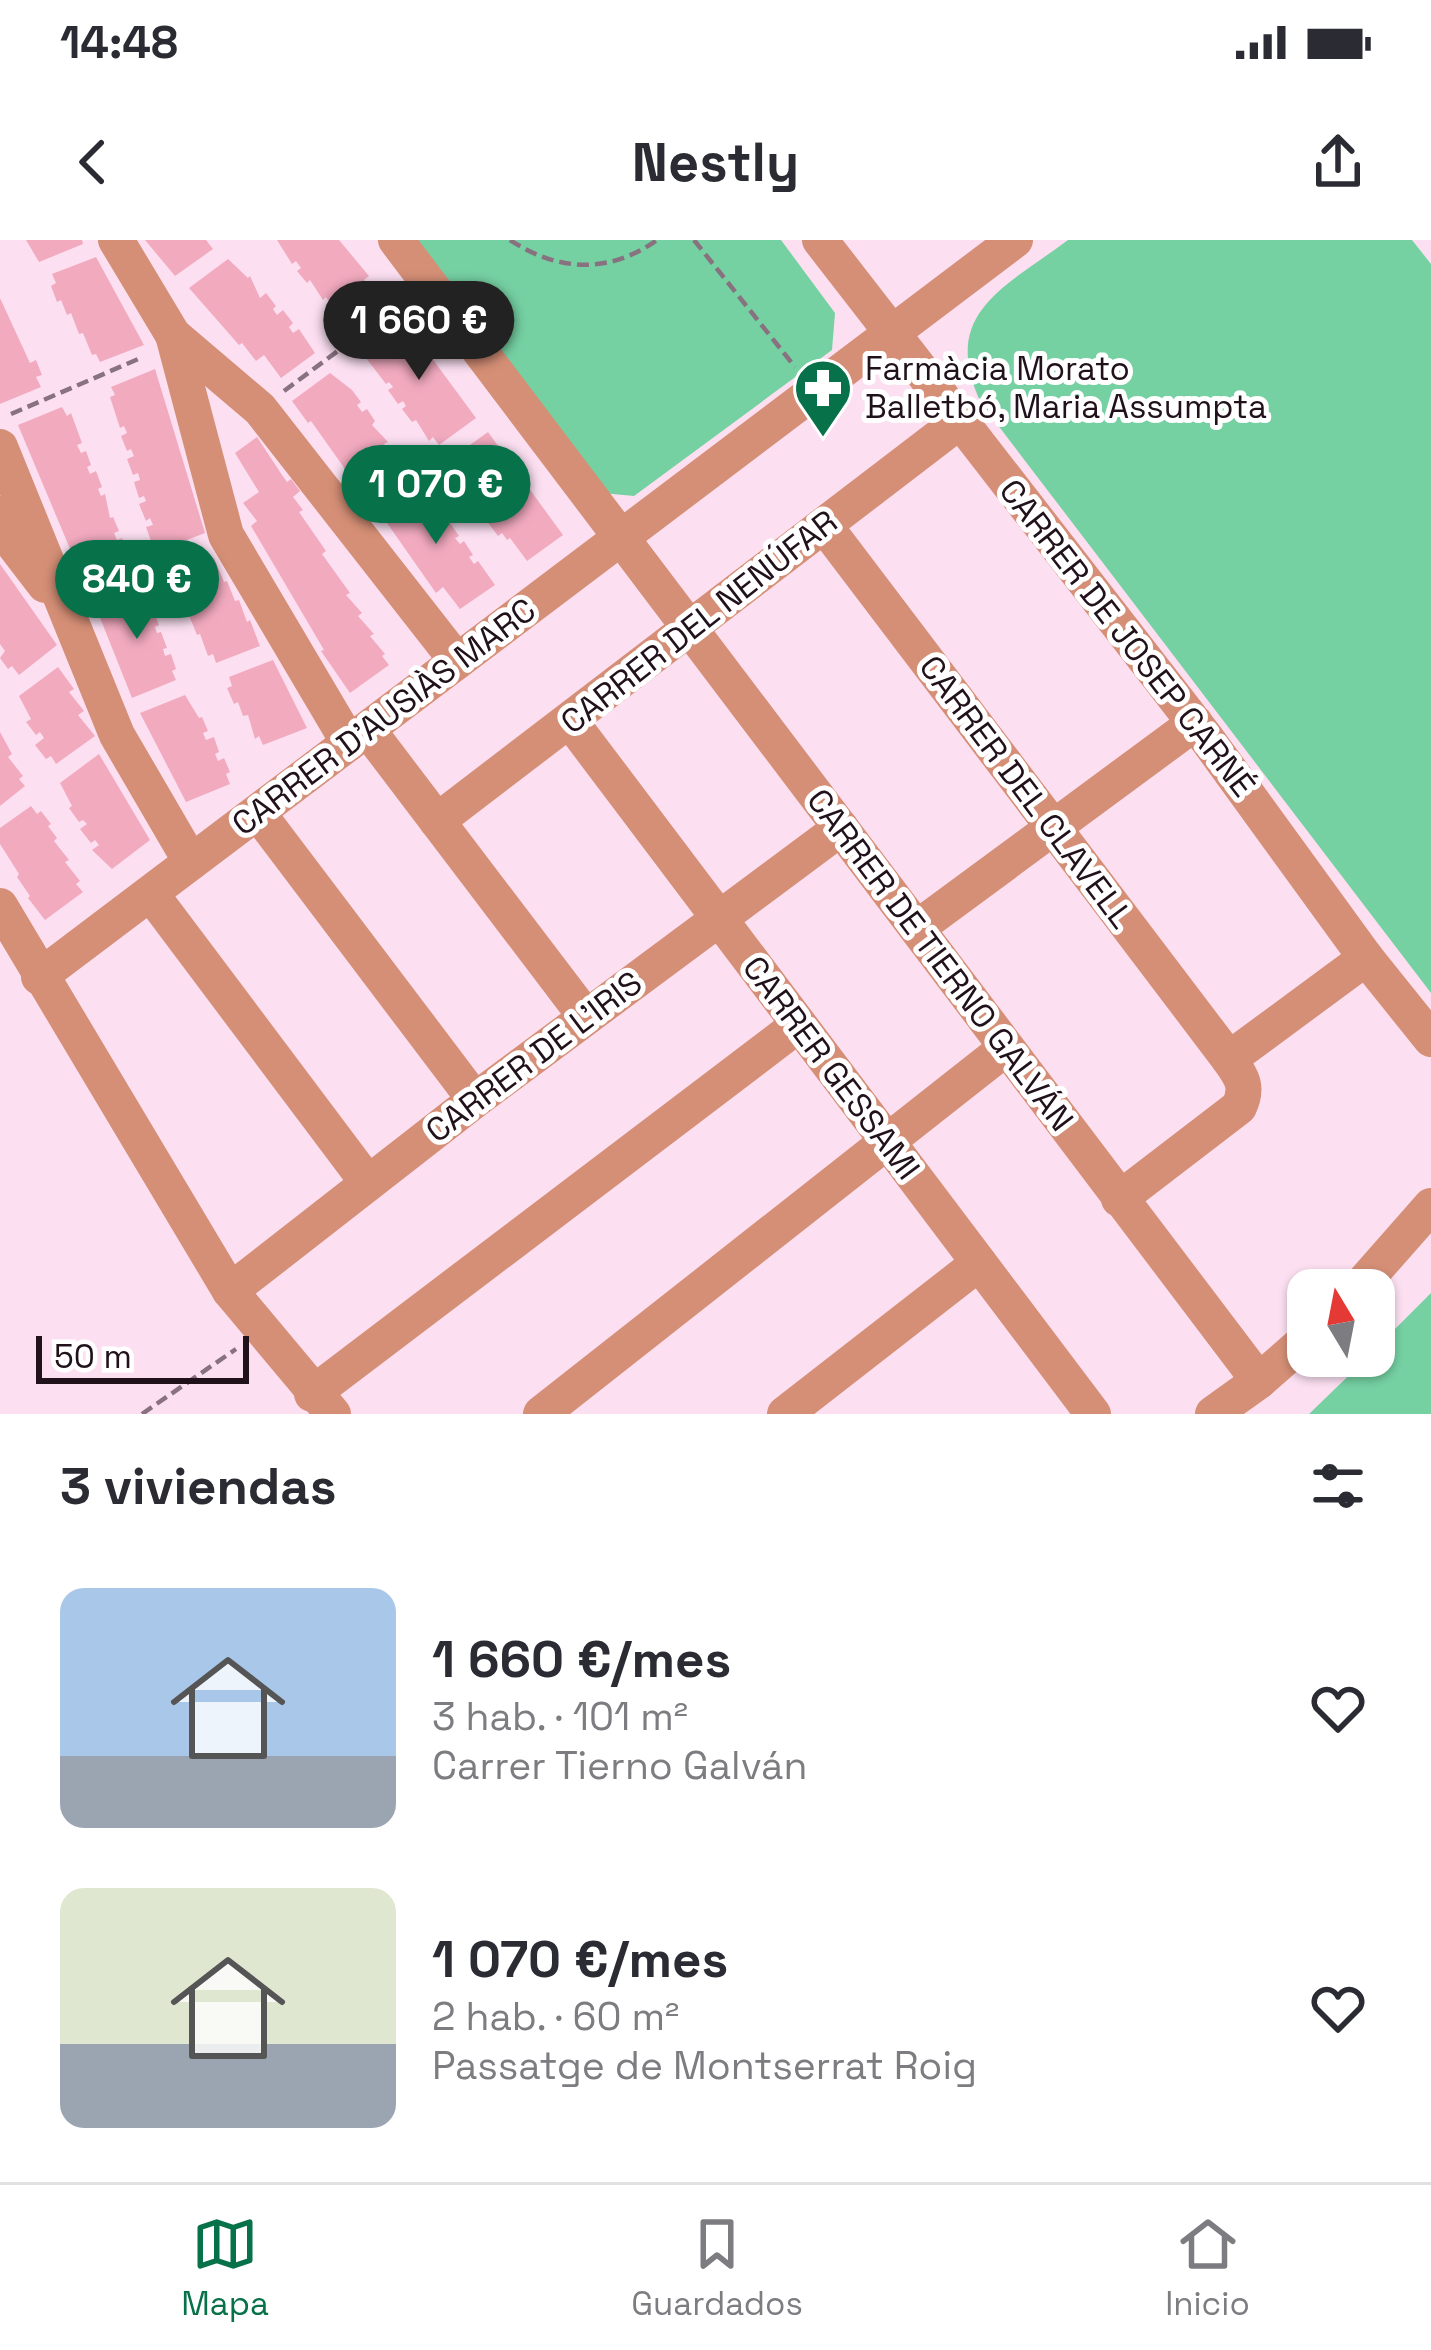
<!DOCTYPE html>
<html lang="es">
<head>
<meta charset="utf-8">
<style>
  :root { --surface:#fff; --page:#f2f2f3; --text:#2b2b33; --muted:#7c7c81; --line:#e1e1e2; --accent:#077149 }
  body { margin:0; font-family:"Space Grotesk",sans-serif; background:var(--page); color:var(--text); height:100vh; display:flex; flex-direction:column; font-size:45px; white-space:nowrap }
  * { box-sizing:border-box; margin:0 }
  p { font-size:39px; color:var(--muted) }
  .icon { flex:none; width:66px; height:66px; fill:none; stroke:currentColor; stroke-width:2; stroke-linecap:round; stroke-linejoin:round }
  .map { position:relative; height:1174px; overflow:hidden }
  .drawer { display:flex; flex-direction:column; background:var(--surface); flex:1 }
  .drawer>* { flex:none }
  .needle { width:78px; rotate:350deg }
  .fabs { position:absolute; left:1287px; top:1029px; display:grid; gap:24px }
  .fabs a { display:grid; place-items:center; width:108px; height:108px; border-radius:24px; background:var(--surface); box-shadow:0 3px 9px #0004; font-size:60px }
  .scale { position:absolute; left:36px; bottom:30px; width:213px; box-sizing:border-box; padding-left:12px; border:6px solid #20111b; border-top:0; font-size:33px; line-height:42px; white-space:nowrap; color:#20111b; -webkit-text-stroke:9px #fff; paint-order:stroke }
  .price { position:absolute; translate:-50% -102px; padding:0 27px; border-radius:42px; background:var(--accent); color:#fff; font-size:39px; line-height:78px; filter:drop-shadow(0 3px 6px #0008) }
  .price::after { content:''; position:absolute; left:50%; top:72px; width:36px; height:27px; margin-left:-18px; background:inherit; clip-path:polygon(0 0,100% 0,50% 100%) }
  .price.active { background:#222; color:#fff }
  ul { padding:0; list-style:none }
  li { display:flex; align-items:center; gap:36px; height:300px; padding:0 60px }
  li span { display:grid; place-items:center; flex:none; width:336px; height:240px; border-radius:24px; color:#555 }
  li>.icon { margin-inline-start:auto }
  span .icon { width:144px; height:144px; fill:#fffc; stroke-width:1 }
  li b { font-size:51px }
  h2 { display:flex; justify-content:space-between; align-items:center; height:144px; padding:0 60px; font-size:51px }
  .status { display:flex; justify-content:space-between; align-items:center; height:84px; padding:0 60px; background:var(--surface); direction:ltr }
  .status svg { height:33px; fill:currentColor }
  header { display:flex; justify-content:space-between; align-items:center; height:156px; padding:0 60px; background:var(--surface); font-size:54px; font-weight:700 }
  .dock { display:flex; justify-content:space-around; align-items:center; height:168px; border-top:3px solid var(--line); background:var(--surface); font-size:33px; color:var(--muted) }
  .dock a { display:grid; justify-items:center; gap:6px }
  .dock .active { color:var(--accent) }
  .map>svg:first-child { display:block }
</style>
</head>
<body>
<div class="status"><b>14:48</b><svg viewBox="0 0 49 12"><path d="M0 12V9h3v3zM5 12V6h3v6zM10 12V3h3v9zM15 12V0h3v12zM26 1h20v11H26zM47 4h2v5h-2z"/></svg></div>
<header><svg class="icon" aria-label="back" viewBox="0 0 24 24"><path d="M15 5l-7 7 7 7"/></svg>Nestly<svg class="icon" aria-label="share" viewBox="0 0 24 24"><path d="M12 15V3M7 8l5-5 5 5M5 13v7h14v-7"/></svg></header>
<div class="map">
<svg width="1431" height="1174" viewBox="0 0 1431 1174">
  <rect width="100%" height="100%" fill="#fce0f2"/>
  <g fill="#75d0a2">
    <path d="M414,0H781L835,73L832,110L634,256L602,253Z"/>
    <path d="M1068,0H1412L1431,24V753L981,163C939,73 1004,48 1068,0Z"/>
    <path d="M1431,1053V1174H1309L1369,1116H1374V1110Z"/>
  </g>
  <g fill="#f2aabf">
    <path d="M26,0H82L83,4L39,22Z"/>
    <path d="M145,0H206L213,9L175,36Z"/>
    <path d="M277,0H339L369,36L364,40L382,64L347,89L326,57L323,60L310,40L307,43L297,31L301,28L296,21L292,24Z"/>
    <path d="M96,17L144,105L100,122L96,114L92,115L83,93L79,94L71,73L67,75L61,60L57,62L51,46L56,43L52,34Z"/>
    <path d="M228,19L248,38L250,36L260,58L266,53L276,66L273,69L277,75L283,70L293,83L289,87L293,93L299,89L315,113L281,138L264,115L256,121L242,103L239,105L189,48Z"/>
    <path d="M0,58L30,123L36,120L42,135L36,137L41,147L0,164Z"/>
    <path d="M403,79L476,178L439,205L433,197L429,201L416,180L412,182L402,169L406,166L403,161L398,164L388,150L393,147L389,142L386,144L366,118L370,115L364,108Z"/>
    <path d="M155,129L205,293L161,310L157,301L152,304L146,287L153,285L150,278L146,281L139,264L146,261L144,256L139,258L134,242L140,240L138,233L133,235L127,219L134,216L131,209L127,211L121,196L127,193L124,186L120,188L110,157L115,155L111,147Z"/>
    <path d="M330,133L352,150L361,162L357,165L362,172L367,169L375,181L372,185L388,202L384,204L389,212L393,208L402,220L398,223L404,232L367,260L311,181L308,183L292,161Z"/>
    <path d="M62,167L67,176L71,173L82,203L77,205L81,213L86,211L91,225L87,227L90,234L96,231L102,247L98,249L101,256L105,254L110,278L113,277L119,291L114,293L117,300L122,298L128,312L124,314L128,325L84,342L18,185Z"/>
    <path d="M488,192L563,295L527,321L510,298L507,300L502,293L498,296L474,264L479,261L475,254L470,258L451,232L455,228L449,220Z"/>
    <path d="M257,197L282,235L287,242L291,239L300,251L293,257L303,270L299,272L326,311L322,314L350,353L346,355L362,373L358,376L374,394L370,396L385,414L382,416L389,425L350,453L321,411L324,410L251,286L257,281L243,263L259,252L235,213Z"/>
    <path d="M417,245L436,262L445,275L441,278L446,286L450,283L459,296L455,298L460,304L464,301L473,315L469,317L474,324L478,321L495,345L460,369L443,347L436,353L380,273Z"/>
    <path d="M214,318L224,342L227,341L235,361L239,360L247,382L250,380L260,406L216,423L213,414L208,416L200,394L197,395L188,373L184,374L169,346L173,344L170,334Z"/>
    <path d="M0,324L57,405L19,435L12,426L8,429L0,418L5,411L0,404Z"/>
    <path d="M139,347L143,357L147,355L159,385L155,387L157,393L161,392L167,408L163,409L165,416L171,414L176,429L172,431L176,440L132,458L95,365Z"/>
    <path d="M273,420L307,488L263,505L259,496L255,499L248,475L243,476L238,462L234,464L227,448L232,446L229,437Z"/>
    <path d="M58,427L74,449L69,452L84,471L78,475L95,496L56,524L51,516L46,519L35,505L44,498L40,492L36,495L26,482L31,479L19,456Z"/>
    <path d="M185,455L199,478L202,477L208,491L203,493L206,500L214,497L219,512L215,514L218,521L224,518L230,532L226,534L230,544L186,562L140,473Z"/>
    <path d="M0,492L12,514L8,517L23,536L19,539L25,546L0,566Z"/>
    <path d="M99,514L150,600L112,629L92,610L99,605L95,600L91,603L80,589L87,584L83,580L79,582L69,568L72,566L60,543Z"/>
    <path d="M31,566L37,574L41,571L51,584L48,586L57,598L54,601L69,620L65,622L80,641L76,644L83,652L45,680L28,658L30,656L17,637L19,634L0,604V588Z"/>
  </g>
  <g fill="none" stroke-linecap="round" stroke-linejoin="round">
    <g stroke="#887280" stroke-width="4.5" stroke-dasharray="12 6" stroke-linecap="butt">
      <path d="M510,0C559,32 609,34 657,0"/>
      <path d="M694,0L795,127"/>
      <path d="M284,151L405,61"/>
      <path d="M11,174L143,117"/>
      <path d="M92,353L197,308"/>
      <path d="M142,1174L236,1109"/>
    </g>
    <g stroke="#d58f76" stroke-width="36">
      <path d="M116,0L173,95L260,169L457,421"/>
      <path d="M396,0L1259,1141"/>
      <path d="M820,0L1207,499L1366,718L1431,799"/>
      <path d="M173,95L226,295L349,503"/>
      <path d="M0,207L117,495L191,622"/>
      <path d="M0,274L12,302L45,345"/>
      <path d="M824,285L1229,819"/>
      <path d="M571,482L1093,1174"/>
      <path d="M368,490L586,777"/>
      <path d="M258,573L475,860"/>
      <path d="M437,581L960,181"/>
      <path d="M151,654L368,943"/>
      <path d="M0,666L230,1051L333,1174"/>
      <path d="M917,688L1195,483"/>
      <path d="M39,737L1015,0"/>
      <path d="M1119,959L1239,867C1249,846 1241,836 1229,819L1366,718"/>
      <path d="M1357,1050L1431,966"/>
      <path d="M230,1051L475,860L841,588"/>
      <path d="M312,1154L797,786"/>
      <path d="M541,1174L1006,808"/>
      <path d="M785,1174L979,1023"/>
      <path d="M1213,1174L1259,1141L1308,1098"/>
    </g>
  </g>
  <defs>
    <symbol id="pharmacy-pin" viewBox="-11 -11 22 30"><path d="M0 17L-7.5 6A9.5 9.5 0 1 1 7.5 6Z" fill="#077149" stroke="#fff"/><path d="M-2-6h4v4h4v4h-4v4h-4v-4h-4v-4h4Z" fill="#fff"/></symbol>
  </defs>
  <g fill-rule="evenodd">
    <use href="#pharmacy-pin" x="790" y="115" width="66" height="90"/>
  </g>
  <g text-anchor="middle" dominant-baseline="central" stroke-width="10" stroke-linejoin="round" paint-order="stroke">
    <g font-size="33" fill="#20111b" stroke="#fff" text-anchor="start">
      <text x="865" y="129">Farmàcia Morato<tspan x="865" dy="38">Balletbó, Maria Assumpta</tspan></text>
    </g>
    <g font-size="33" fill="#20111b" stroke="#fff">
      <text transform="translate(699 382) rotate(-38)">CARRER DEL NENÚFAR</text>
      <text transform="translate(1127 398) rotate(52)">CARRER DE JOSEP CARNÉ</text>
      <text transform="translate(384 477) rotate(-37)">CARRER D'AUSIÀS MARC</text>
      <text transform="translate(1026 552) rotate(53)">CARRER DEL CLAVELL</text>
      <text transform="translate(940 720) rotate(53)">CARRER DE TIERNO GALVÁN</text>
      <text transform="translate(534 817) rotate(-37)">CARRER DE L'IRIS</text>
      <text transform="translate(831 828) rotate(53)">CARRER GESSAMI</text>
    </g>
  </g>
</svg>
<div class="fabs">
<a><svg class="needle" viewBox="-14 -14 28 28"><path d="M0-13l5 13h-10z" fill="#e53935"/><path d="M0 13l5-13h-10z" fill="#7c7c81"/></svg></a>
</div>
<div class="scale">50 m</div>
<b class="price active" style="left:419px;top:143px">1 660 €</b>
<b class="price" style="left:436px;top:307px">1 070 €</b>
<b class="price" style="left:137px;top:402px">840 €</b>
</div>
<section class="drawer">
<h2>3 viviendas<svg class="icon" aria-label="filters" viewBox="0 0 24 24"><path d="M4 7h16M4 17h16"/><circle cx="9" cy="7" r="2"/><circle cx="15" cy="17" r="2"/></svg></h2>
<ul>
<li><span style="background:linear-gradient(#a9c7e8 70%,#9aa5b1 0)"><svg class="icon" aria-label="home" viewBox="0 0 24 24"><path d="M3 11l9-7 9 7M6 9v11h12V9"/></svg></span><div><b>1 660 €/mes</b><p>3 hab. · 101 m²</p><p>Carrer Tierno Galván</p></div><svg class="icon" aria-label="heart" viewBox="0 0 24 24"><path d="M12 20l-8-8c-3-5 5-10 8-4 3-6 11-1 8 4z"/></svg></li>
<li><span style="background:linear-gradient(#dfe7d0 65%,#9aa5b1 0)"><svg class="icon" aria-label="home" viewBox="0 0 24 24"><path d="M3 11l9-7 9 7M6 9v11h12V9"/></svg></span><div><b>1 070 €/mes</b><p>2 hab. · 60 m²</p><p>Passatge de Montserrat Roig</p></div><svg class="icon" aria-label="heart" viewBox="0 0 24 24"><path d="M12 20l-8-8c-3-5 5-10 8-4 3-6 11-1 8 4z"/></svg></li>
</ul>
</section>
<nav class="dock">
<a class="active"><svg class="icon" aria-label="map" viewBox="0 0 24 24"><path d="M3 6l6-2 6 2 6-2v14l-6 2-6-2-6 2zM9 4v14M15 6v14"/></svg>Mapa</a>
<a><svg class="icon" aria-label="saved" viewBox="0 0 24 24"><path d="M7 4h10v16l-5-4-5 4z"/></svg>Guardados</a>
<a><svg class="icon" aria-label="home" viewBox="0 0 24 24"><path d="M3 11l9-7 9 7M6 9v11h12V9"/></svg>Inicio</a>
</nav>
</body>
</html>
